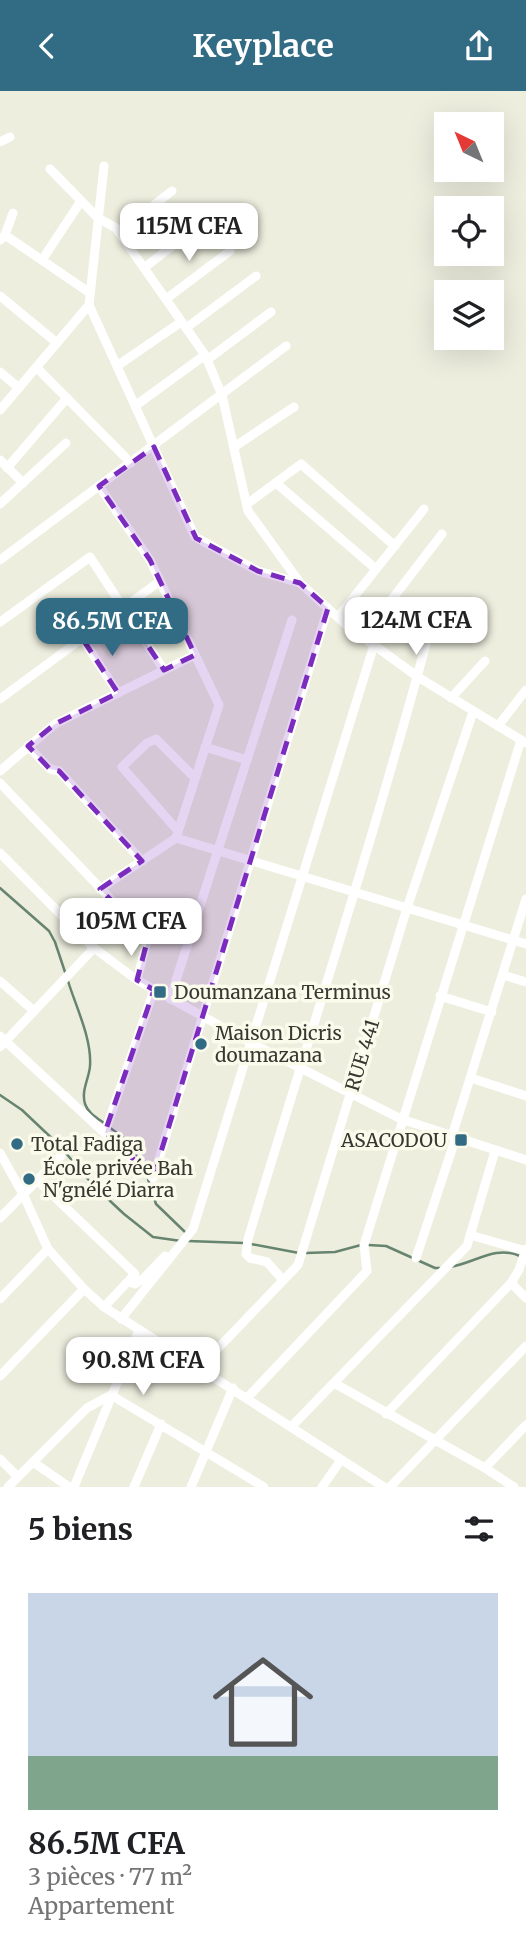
<!DOCTYPE html>
<html lang="fr">
<head>
<meta charset="utf-8">
<style>
  :root { --surface:#fff; --page:#f6f6f6; --text:#202124; --muted:#757577; --line:#e0e0e0; --accent:#316c84 }
  body { margin:0; font-family:Merriweather,serif; background:var(--page); color:var(--text); height:100vh; display:flex; flex-direction:column; font-size:26px; white-space:nowrap }
  * { box-sizing:border-box; margin:0 }
  p { font-size:23px; color:var(--muted) }
  .icon { flex:none; width:38px; height:38px; fill:none; stroke:currentColor; stroke-width:2; stroke-linecap:round; stroke-linejoin:round }
  .map { position:relative; height:1396px; overflow:hidden }
  .side { display:flex; flex-direction:column; background:var(--surface); flex:1 }
  .side>* { flex:none }
  .needle { width:46px; rotate:317deg }
  .fabs { position:absolute; left:434px; top:21px; display:grid; gap:14px }
  .fabs a { display:grid; place-items:center; width:70px; height:70px; border-radius:0px; background:var(--surface); box-shadow:0 7px 28px #0002; font-size:35px }
  .price { position:absolute; translate:-50% -60px; padding:0 16px; border-radius:14px; background:#fff; color:#222; font-size:23px; line-height:46px; filter:drop-shadow(0 2px 4px #0008) }
  .price::after { content:''; position:absolute; left:50%; top:42px; width:21px; height:16px; margin-left:-10px; background:inherit; clip-path:polygon(0 0,100% 0,50% 100%) }
  .price.current { background:var(--accent); color:#fff }
  ul { padding:0; list-style:none }
  li { display:grid; align-content:center; gap:14px; height:371px; padding:0 28px }
  li+li { border-top:2px solid var(--line) }
  li span { display:grid; place-items:center; height:217px; border-radius:0px; color:#555 }
  li>.icon { margin-inline-start:auto }
  span .icon { width:126px; height:126px; fill:#fffc; stroke-width:1 }
  li b { font-size:30px }
  h2 { display:flex; justify-content:space-between; align-items:center; height:84px; padding:0 28px; font-size:30px }
  header { display:flex; justify-content:space-between; align-items:center; height:91px; padding:0 28px; background:var(--accent); color:#fff; font-size:32px; font-weight:700 }
  .map>svg:first-child { display:block }
</style>
</head>
<body>
<header><svg class="icon" aria-label="back" viewBox="0 0 24 24"><path d="M15 5l-7 7 7 7"/></svg>Keyplace<svg class="icon" aria-label="share" viewBox="0 0 24 24"><path d="M12 15V3M7 8l5-5 5 5M5 13v7h14v-7"/></svg></header>
<div class="map">
<svg width="526" height="1396" viewBox="0 0 526 1396">
  <rect width="100%" height="100%" fill="#edeede"/>
  <g fill="none" stroke-linecap="round" stroke-linejoin="round">
    <g stroke="#66846f" stroke-width="2.5">
      <path d="M0,797L49,840L55,851L66,884"/>
      <path d="M68,890C76,916 92,948 90,975C89,988 81,999 85,1013C88,1022 97,1027 104,1032"/>
      <path d="M0,1004L22,1019L59,1054L93,1094L124,1123L153,1146L181,1150"/>
      <path d="M109,1036L125,1048L144,1075"/>
      <path d="M148,1088L156,1113L185,1141"/>
      <path d="M188,1150L244,1152"/>
      <path d="M251,1153L299,1162"/>
      <path d="M368,1154L386,1155L435,1177H440"/>
      <path d="M306,1162L335,1161L361,1154"/>
      <path d="M450,1176C475,1172 495,1154 520,1165"/>
    </g>
    <g stroke="#fff" stroke-width="9">
      <path d="M0,51L10,46"/>
      <path d="M104,75L89,214L195,446L258,480L300,492"/>
      <path d="M50,78L98,127L116,137L205,264L222,304L248,420L300,492L345,533L418,586L526,652"/>
      <path d="M119,141L172,100"/>
      <path d="M5,144L90,202"/>
      <path d="M0,149L5,144L13,122"/>
      <path d="M42,169L81,110"/>
      <path d="M144,177L209,126"/>
      <path d="M0,205L57,252"/>
      <path d="M166,208L230,160"/>
      <path d="M186,237L256,185"/>
      <path d="M207,269L271,221"/>
      <path d="M117,275L181,231"/>
      <path d="M37,277L131,372"/>
      <path d="M0,281L19,297"/>
      <path d="M135,315L205,264"/>
      <path d="M0,319L89,214"/>
      <path d="M234,356L294,316"/>
      <path d="M0,369L23,392"/>
      <path d="M7,377L67,307"/>
      <path d="M276,392L376,478"/>
      <path d="M99,395L150,469L219,614L176,747L100,798"/>
      <path d="M0,413L66,352"/>
      <path d="M247,413L301,373L395,455"/>
      <path d="M0,469L286,255"/>
      <path d="M338,526L424,418"/>
      <path d="M0,531L90,466L164,579"/>
      <path d="M363,546L442,443"/>
      <path d="M82,547L118,602"/>
      <path d="M451,607L485,570"/>
      <path d="M0,608L160,490"/>
      <path d="M498,635L526,599"/>
      <path d="M28,655L50,678L59,680L142,770"/>
      <path d="M205,656L247,669"/>
      <path d="M0,680L55,633L195,564"/>
      <path d="M0,692L148,847"/>
      <path d="M178,740L122,676L147,652L156,648L195,687"/>
      <path d="M176,747L526,853"/>
      <path d="M0,762L94,857L137,889L251,952L401,1028L526,1069"/>
      <path d="M503,884L526,891"/>
      <path d="M137,889L155,819"/>
      <path d="M0,890L34,920"/>
      <path d="M440,905L492,921"/>
      <path d="M170,908L292,529"/>
      <path d="M0,945L153,1087L328,517"/>
      <path d="M0,956L94,857"/>
      <path d="M471,987L526,1005"/>
      <path d="M105,1041L154,899"/>
      <path d="M452,1045L526,808"/>
      <path d="M0,1062L23,1103L48,1158L84,1198L104,1216L384,1396"/>
      <path d="M37,1089L135,1183L104,1216"/>
      <path d="M0,1127L61,1065"/>
      <path d="M470,1144L526,1160"/>
      <path d="M416,1167L456,1046"/>
      <path d="M283,1189L267,1171L250,1167L246,1163L248,1148C308,949 372,753 426,553"/>
      <path d="M128,1191L135,1193L143,1188L165,1165"/>
      <path d="M511,1192L526,1207"/>
      <path d="M0,1208L48,1158"/>
      <path d="M121,1228L193,1138L374,554"/>
      <path d="M200,1276L298,1174L407,817L473,621"/>
      <path d="M0,1285L84,1198"/>
      <path d="M334,1292L485,1377L514,1396"/>
      <path d="M247,1307L367,1180L364,1154L521,649"/>
      <path d="M386,1323L511,1192L519,1179L526,1158"/>
      <path d="M291,1336L467,1155L495,1060"/>
      <path d="M0,1368L18,1386"/>
      <path d="M33,1371L69,1396"/>
      <path d="M485,1377L526,1334"/>
      <path d="M8,1396L87,1317L111,1304L264,1396"/>
      <path d="M74,1396L139,1239"/>
      <path d="M134,1396L161,1333"/>
      <path d="M191,1396L233,1297"/>
      <path d="M322,1396L341,1369"/>
      <path d="M390,1396L526,1255"/>
    </g>
  </g>
  <path fill="#7b2cbf" fill-opacity="0.2" stroke="#7b2cbf" stroke-width="5" stroke-dasharray="14 9" stroke-linejoin="round" d="M154,356L196,447L258,480L300,492L328,517L153,1087L105,1041L154,899L137,889L148,847L100,798L142,770L59,680L50,678L28,655L55,633L118,602L82,547L123,517L164,579L195,564L150,469L99,395Z"/>
  <g fill="#316c84" stroke="#fbfbec" stroke-width="2.5">
    <rect x="153" y="894" width="14" height="14" rx="3.5"/>
    <circle cx="201" cy="953" r="7"/>
    <rect x="454" y="1042" width="14" height="14" rx="3.5"/>
    <circle cx="17" cy="1053" r="7"/>
    <circle cx="29" cy="1088" r="7"/>
  </g>
  <g text-anchor="middle" dominant-baseline="central" stroke-width="7" stroke-linejoin="round" paint-order="stroke">
    <g font-size="19" fill="#383832" stroke="#fbfbec" text-anchor="start">
      <text x="174" y="901">Doumanzana Terminus</text>
      <text x="215" y="942">Maison Dicris<tspan x="215" dy="22">doumazana</tspan></text>
      <text x="447" y="1049" text-anchor="end">ASACODOU</text>
      <text x="31" y="1053">Total Fadiga</text>
      <text x="43" y="1077">École privée Bah<tspan x="43" dy="22">N'gnélé Diarra</tspan></text>
    </g>
    <g font-size="19" fill="#383832" stroke="#fbfbec">
      <text transform="translate(362 964) rotate(-73)">RUE 441</text>
    </g>
  </g>
</svg>
<div class="fabs">
<a><svg class="needle" viewBox="-14 -14 28 28"><path d="M0-13l5 13h-10z" fill="#e53935"/><path d="M0 13l5-13h-10z" fill="#757577"/></svg></a>
<a><svg class="icon" aria-label="locate" viewBox="0 0 24 24"><circle cx="12" cy="12" r="6"/><path d="M12 2v4M12 18v4M2 12h4M18 12h4"/></svg></a>
<a><svg class="icon" aria-label="layers" viewBox="0 0 24 24"><path d="M12 4l9 5-9 5-9-5zM3 14l9 5 9-5"/></svg></a>
</div>
<b class="price" style="left:189px;top:172px">115M CFA</b>
<b class="price" style="left:416px;top:566px">124M CFA</b>
<b class="price current" style="left:112px;top:567px">86.5M CFA</b>
<b class="price" style="left:131px;top:867px">105M CFA</b>
<b class="price" style="left:143px;top:1306px">90.8M CFA</b>
</div>
<section class="side">
<h2>5 biens<svg class="icon" aria-label="filters" viewBox="0 0 24 24"><path d="M4 7h16M4 17h16"/><circle cx="9" cy="7" r="2"/><circle cx="15" cy="17" r="2"/></svg></h2>
<ul>
<li><span style="background:linear-gradient(#c9d6e8 75%,#7fa58c 0)"><svg class="icon" aria-label="home" viewBox="0 0 24 24"><path d="M3 11l9-7 9 7M6 9v11h12V9"/></svg></span><div><b>86.5M CFA</b><p>3 pièces · 77 m²</p><p>Appartement</p></div></li>
</ul>
</section>
</body>
</html>
